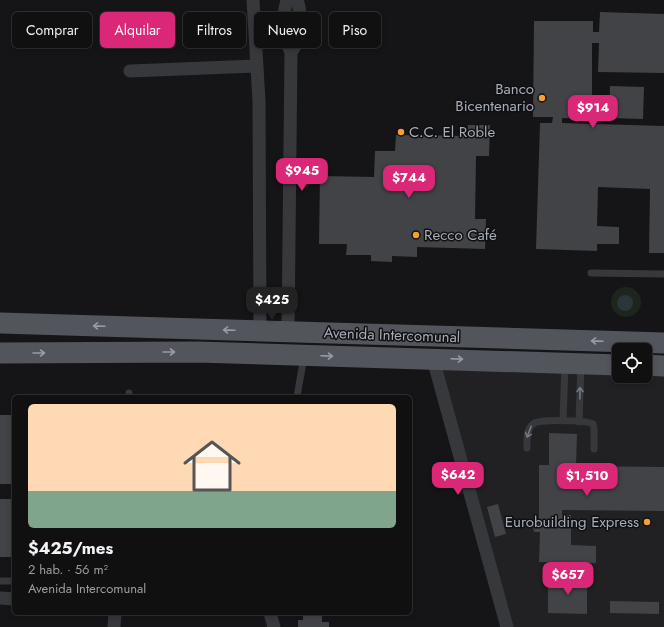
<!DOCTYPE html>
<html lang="es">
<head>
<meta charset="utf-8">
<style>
  :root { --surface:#101011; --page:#19191a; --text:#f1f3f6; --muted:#9c9d9f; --line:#303031; --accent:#db2777 }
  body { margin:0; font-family:Jost,sans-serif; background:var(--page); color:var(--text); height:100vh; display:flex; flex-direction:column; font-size:15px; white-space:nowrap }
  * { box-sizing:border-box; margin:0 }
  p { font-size:13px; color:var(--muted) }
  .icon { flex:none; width:22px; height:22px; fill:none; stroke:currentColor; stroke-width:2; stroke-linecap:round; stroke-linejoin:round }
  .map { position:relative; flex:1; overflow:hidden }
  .drawer { position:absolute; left:12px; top:395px; width:400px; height:220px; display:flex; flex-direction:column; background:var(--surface); border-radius:6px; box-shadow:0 2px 6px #0003,0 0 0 1px var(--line) }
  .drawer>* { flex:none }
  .top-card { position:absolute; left:12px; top:12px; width:400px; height:36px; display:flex; gap:8px }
  .buttons { position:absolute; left:612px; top:343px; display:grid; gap:8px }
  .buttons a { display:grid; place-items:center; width:40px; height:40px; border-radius:6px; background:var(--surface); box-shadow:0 2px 6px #0003,0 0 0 1px var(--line); font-size:20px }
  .price { position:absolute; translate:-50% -34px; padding:0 9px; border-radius:8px; background:var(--accent); color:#fff; font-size:13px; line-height:26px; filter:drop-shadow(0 1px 2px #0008) }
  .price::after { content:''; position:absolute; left:50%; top:24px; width:12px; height:9px; margin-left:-6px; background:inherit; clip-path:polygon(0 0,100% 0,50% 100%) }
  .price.on { background:#222; color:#fff }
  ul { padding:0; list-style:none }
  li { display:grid; align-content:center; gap:8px; height:212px; padding:0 16px }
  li+li { border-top:1px solid var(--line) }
  li span { display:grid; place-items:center; height:124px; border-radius:6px; color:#555 }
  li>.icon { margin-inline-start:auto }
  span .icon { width:72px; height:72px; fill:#fffc; stroke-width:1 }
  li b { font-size:17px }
  .pill { padding:0 14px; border-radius:6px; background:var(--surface); box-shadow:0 2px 6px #0003,0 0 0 1px var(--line); font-size:14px; line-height:36px }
  .pill.on { background:var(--accent); color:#fff }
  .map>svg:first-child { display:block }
</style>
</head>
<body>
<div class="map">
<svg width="664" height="627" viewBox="0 0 664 627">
  <rect width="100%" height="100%" fill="#151517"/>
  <path fill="#212124" d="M435,350L619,356V376H645V357H664V627H513Z"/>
  <circle fill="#1d251e" cx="626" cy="302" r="15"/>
  <circle fill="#2b363b" cx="625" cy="303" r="8"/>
  <g fill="#414347">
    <path d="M600,12L664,14V73L598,72L599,43H592V119L562,118V123L664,126V253H649L650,189L598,187L597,226L619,227V244H597V251L536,249L540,123H552L553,117H533L534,21H593V32H599Z"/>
    <path d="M610,86L644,87L643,119L609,118Z"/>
    <path d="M468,125H490L489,156H476L475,219H486L485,249L417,247V257L392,256V262L371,261V255H346L347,244H319L320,176L374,177L375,151H395L396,135L468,136Z"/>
    <rect x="0" y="415" width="14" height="69"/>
    <path d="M549,433L577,434L576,466L664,467V511L562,510V515H571V545L596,546V563L539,562L540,532H534L533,527L534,523H539V465H549Z"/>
    <rect x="0" y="499" width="14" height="58"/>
    <path d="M498,504L506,534L495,537L487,507Z"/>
    <path d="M548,579H587V614L548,613Z"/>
    <path d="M610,601L659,602V614L610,613Z"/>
    <path d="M303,613L322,614V622H329V627H298V620H303Z"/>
  </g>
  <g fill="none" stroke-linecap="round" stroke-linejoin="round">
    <g stroke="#36383c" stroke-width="7">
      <path d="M591,273L663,274"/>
      <path d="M129,397V393"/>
      <path d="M297,397L299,385L304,357"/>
      <path d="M563,421L565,365"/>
      <path d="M579,422L581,366"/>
      <path d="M527,448C527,440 526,429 533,424C539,419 586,420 593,424L594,429V449"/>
      <path d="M0,581H14"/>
    </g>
    <g stroke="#36383c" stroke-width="13">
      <path d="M253,0L259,101L260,331"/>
      <path d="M287,0C282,19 281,34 291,52L288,332"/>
      <path d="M291,52C294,48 298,43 299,38C301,28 301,10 297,0"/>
      <path d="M130,71L256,66"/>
      <path d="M433,359L507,627"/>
      <path d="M0,598L14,599"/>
      <path d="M270,613L274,627"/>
      <path d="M114,627L115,613"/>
    </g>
    <g stroke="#52555b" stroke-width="21">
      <path d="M0,323L664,343"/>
      <path d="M0,353L197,352L619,365"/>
      <path d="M645,365L664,366"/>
    </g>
  </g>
  <defs><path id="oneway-shaft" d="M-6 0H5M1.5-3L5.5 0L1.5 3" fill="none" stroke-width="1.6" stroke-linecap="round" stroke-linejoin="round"/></defs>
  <g stroke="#969ba5">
    <use href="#oneway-shaft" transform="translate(99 326) rotate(-178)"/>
    <use href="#oneway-shaft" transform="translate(229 330) rotate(-178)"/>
    <use href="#oneway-shaft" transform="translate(597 341) rotate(-178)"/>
    <use href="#oneway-shaft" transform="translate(169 352)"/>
    <use href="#oneway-shaft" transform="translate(39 353)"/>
    <use href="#oneway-shaft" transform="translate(327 356) rotate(2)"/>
    <use href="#oneway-shaft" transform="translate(457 359) rotate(2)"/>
  </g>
  <g stroke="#747880">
    <use href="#oneway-shaft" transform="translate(580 393) rotate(-89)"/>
    <use href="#oneway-shaft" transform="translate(529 432) rotate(110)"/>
  </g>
  <g fill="#f3a131" stroke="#101012" stroke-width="1.5">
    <circle cx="542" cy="98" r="4"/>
    <circle cx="401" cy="132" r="4"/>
    <circle cx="416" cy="235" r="4"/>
    <circle cx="647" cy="522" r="4"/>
  </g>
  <g text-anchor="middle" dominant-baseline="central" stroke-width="3" stroke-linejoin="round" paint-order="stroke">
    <g font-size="15" fill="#a7adb7" stroke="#101012" text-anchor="end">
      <text x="534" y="89">Banco<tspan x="534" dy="17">Bicentenario</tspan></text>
      <text x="409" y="132" text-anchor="start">C.C. El Roble</text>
      <text x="424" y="235" text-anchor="start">Recco Café</text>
      <text x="639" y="522">Eurobuilding Express</text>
    </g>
    <g font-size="15" fill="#a7adb7" stroke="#101012">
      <text transform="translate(392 335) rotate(2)">Avenida Intercomunal</text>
    </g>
  </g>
</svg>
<div class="buttons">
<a><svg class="icon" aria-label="locate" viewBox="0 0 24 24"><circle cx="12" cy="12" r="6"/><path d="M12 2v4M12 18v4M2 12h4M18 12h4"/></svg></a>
</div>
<b class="price" style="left:593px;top:129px">$914</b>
<b class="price" style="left:302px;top:192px">$945</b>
<b class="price" style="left:409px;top:199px">$744</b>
<b class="price on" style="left:272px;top:321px">$425</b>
<b class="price" style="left:458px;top:496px">$642</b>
<b class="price" style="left:587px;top:497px">$1,510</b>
<b class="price" style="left:568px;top:596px">$657</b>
<div class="top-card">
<a class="pill">Comprar</a>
<a class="pill on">Alquilar</a>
<a class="pill">Filtros</a>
<a class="pill">Nuevo</a>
<a class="pill">Piso</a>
</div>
<section class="drawer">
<ul>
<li><span style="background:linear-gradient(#ffd9b3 70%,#7fa58c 0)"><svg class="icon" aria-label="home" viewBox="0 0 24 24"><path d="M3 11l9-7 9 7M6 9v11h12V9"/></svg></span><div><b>$425/mes</b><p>2 hab. · 56 m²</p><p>Avenida Intercomunal</p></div></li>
</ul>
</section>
</div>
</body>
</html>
